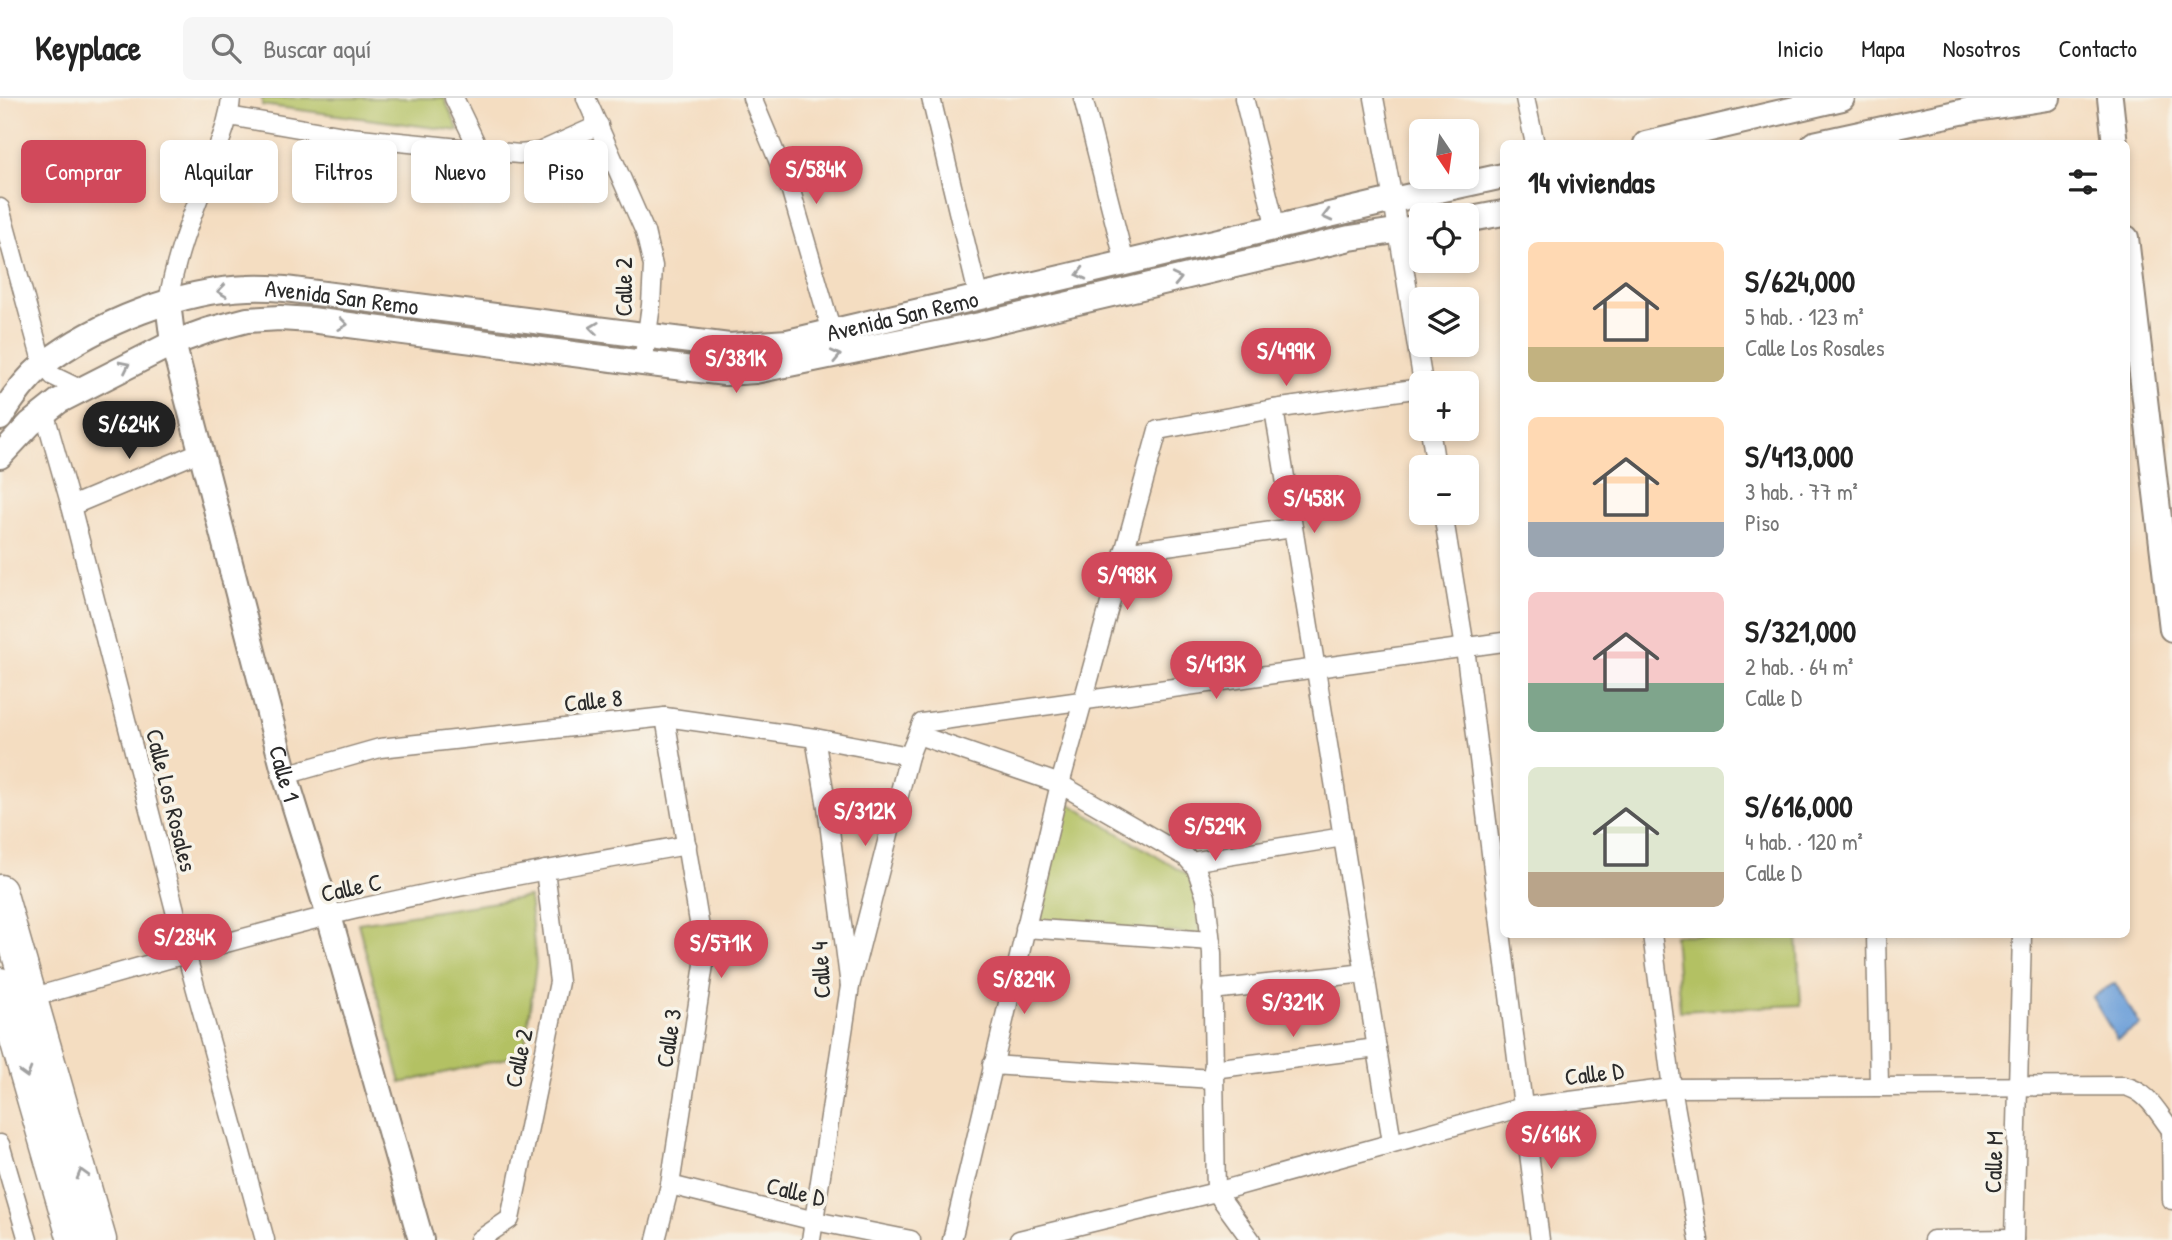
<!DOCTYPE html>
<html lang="es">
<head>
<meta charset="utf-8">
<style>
  :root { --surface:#fff; --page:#f6f6f6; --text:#222; --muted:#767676; --line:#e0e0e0; --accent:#d1495b }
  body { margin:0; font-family:"Patrick Hand",sans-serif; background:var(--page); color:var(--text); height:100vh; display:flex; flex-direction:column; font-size:26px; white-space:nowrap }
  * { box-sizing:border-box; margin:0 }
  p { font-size:23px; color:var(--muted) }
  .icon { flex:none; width:38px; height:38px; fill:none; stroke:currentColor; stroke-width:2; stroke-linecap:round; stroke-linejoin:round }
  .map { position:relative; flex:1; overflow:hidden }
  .drawer { position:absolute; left:1500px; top:42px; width:630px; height:798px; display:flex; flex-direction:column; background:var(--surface); border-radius:10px; box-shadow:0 4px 10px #0003 }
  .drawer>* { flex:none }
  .banner { position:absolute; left:21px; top:42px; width:665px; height:63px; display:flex; gap:14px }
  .needle { width:46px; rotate:167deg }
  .controls { position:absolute; left:1409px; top:21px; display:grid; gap:14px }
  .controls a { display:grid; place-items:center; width:70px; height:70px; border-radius:10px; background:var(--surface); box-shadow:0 4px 10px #0003; font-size:35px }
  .price { position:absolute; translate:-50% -60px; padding:0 16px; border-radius:24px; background:var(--accent); color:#fff; font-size:23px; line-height:46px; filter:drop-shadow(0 2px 4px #0008) }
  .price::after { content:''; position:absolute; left:50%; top:42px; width:21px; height:16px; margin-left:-10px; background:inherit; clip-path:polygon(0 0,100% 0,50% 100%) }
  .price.on { background:#222; color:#fff }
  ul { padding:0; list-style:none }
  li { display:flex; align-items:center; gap:21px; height:175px; padding:0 28px }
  li span { display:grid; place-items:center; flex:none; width:196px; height:140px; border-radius:10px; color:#555 }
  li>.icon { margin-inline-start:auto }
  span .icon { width:84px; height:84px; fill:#fffc; stroke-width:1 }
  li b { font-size:30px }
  h2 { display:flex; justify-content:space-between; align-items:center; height:84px; padding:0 28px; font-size:30px }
  .pill { padding:0 24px; border-radius:10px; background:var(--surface); box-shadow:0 4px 10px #0003; font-size:24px; line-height:63px }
  .pill.on { background:var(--accent); color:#fff }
  header { display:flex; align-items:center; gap:42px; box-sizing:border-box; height:98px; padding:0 35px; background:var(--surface); border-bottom:2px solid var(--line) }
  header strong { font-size:33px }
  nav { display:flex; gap:38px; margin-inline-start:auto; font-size:24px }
  .search { width:490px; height:63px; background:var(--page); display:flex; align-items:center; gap:18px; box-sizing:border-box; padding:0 24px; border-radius:10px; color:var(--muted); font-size:26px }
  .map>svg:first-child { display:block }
</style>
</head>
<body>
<header>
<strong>Keyplace</strong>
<div class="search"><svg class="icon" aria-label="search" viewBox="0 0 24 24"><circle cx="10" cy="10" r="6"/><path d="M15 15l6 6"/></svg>Buscar aquí</div>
<nav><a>Inicio</a><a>Mapa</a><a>Nosotros</a><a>Contacto</a></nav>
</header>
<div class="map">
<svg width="2172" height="1142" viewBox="0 0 2172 1142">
  <rect width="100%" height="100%" fill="#f7f3e8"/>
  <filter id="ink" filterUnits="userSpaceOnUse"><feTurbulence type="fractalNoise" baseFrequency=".0143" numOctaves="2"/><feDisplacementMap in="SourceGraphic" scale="14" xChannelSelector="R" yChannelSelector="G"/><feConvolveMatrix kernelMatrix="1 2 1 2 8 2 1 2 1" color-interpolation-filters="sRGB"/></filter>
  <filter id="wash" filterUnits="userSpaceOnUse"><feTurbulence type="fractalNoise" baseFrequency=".00686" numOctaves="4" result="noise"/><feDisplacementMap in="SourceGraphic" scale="28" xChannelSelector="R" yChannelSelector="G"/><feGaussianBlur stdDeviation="1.57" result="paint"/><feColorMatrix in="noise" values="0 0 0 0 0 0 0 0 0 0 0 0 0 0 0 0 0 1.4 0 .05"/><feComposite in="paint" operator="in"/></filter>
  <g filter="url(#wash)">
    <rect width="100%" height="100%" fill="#f4ddc1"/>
    <g fill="#b3c164" stroke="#6f7648" stroke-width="2">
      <path d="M262,0H444L459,33L262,7Z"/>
      <path d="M1065,703L1189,778L1196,800L1201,837L1038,824Z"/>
      <path d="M529,799L536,866L524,956L401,985L358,825Z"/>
      <path d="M1674,837H1797L1801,907L1680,913Z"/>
    </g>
    <path fill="#6ea0d9" stroke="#4c6682" stroke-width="2" d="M2115,885L2140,927L2117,941L2092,899Z"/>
  </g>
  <g filter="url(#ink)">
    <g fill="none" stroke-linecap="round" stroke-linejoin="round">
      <defs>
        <g id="street">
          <path d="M454,0L479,52"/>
          <path d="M586,0L645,134L653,168L651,207L643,265"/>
          <path d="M752,0L791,93L832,234"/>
          <path d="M931,0L979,201"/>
          <path d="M1083,0L1125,165"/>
          <path d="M1244,0L1276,130"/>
          <path d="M1374,0L1393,102L1423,285"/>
          <path d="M1525,0L1535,46"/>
          <path d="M229,18L350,39L519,56L539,54L599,27"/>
          <path d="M0,110L43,267L53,278L80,291"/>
          <path d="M168,205C175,158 194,112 211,68C219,45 229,25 231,0"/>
          <path d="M1274,311L1392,1044"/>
          <path d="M44,313L71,408L186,855L265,1142"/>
          <path d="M1430,331L1436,369"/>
          <path d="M71,408L202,353"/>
          <path d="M1443,415L1465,550L1540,1142"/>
          <path d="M1124,454L1293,430"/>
          <path d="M918,637L1060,686L1186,759L1196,770L1206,799L1212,855L1216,1094L1251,1142"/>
          <path d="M285,677L380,650L665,619L815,640L909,658"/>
          <path d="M1191,764L1343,739"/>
          <path d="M1025,830L1211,843"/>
          <path d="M1652,836L1672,990L1699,1142"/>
          <path d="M1876,836L1879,988"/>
          <path d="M850,888L909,658L922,625L1503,544"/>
          <path d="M1212,892L1365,875"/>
          <path d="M31,900C129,872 228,843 328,818C446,789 567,768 687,747"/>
          <path d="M992,967L1213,981"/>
          <path d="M1213,971L1377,950"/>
          <path d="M2171,1032L2172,1102"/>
          <path d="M0,1046L28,1142"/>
          <path d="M670,1087L815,1123L911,1142"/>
          <path d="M479,1142L510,1121L559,884L545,772"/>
          <path d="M656,1142L670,1087L705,860L665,619"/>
          <path d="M811,1142L850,888L827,709L815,640"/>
          <path d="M952,1142L1060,686L1158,332L1274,311L1421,290"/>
          <path d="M1019,1142L1216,1094L1523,1009L1672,990L2124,988C2148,993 2157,1014 2172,1033"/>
          <path d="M1933,1142L2014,1141"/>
          <path d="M2014,1142L2022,836"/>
        </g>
        <g id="secondary">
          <path d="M2110,0L2115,46"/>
          <path d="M1646,46L1842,0"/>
          <path d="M1814,46L1970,12L2048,0"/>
          <path d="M1466,122L1503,115"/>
          <path d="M2126,140L2172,531"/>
          <path id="s1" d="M168,205L173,245L285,677L329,818L421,1142"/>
          <path id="s2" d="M0,320C12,300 26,281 44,266C97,225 181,192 248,190C260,189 273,190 285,191L729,248L788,244L1393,102L1503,78"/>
          <path d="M0,358L30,326L59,303L173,245L209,232L247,222L280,220L311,222L643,265L725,275L755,273L980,227L1350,140L1421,129"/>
        </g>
        <g id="highway">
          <path d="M0,793L100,1142"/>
          <path d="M0,886L74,1142"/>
        </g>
      </defs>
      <use href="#street" stroke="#908476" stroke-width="21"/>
      <use href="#secondary" stroke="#908476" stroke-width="28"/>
      <use href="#highway" stroke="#908476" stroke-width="35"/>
      <use href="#street" stroke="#fff" stroke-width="18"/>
      <use href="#secondary" stroke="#fff" stroke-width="24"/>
      <use href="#highway" stroke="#fff" stroke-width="32"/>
    </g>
    <defs><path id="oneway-chevron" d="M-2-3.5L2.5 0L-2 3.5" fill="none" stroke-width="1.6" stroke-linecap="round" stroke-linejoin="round" transform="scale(1.75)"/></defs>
    <g stroke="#a0a0a0">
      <use href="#oneway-chevron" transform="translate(1327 118) rotate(166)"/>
      <use href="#oneway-chevron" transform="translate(1081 176) rotate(166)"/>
      <use href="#oneway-chevron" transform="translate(1177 181) rotate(-13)"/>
      <use href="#oneway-chevron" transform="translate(222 193) rotate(173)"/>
      <use href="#oneway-chevron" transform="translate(343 226) rotate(7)"/>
      <use href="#oneway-chevron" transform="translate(594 230) rotate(-173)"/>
      <use href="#oneway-chevron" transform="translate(836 258) rotate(-12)"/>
      <use href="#oneway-chevron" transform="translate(125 268) rotate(-26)"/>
      <use href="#oneway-chevron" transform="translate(26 975) rotate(74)"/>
      <use href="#oneway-chevron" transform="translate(82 1076) rotate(-106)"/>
    </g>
  </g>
  <g text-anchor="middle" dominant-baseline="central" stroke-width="7" stroke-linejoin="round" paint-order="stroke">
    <g font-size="24" fill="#2b2b2b" stroke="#f7f3e8">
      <text transform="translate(623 189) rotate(-90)">Calle 2</text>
      <text stroke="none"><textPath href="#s2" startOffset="385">Avenida San Remo</textPath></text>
      <text stroke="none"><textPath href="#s2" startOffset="952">Avenida San Remo</textPath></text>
      <text transform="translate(593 602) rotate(-6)">Calle 8</text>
      <text stroke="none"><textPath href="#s1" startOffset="485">Calle 1</textPath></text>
      <text transform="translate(172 702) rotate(76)">Calle Los Rosales</text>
      <text transform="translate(351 789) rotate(-12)">Calle C</text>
      <text transform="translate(820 872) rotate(-93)">Calle 4</text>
      <text transform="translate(668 940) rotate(-81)">Calle 3</text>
      <text transform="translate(518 960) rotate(-78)">Calle 2</text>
      <text transform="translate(1594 975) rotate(-7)">Calle D</text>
      <text transform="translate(1993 1064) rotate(-88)">Calle M</text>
      <text transform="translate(796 1093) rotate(13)">Calle D</text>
    </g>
  </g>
</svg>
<div class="controls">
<a><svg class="needle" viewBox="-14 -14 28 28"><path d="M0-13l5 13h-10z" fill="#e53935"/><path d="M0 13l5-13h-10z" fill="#767676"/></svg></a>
<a><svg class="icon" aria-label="locate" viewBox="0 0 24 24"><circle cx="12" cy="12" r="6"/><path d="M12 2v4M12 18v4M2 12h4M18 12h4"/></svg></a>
<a><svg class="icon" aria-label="layers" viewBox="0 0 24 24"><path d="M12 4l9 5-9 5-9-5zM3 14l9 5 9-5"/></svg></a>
<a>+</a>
<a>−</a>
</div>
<b class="price" style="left:816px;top:108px">S/584K</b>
<b class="price" style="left:1286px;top:290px">S/499K</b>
<b class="price" style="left:736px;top:297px">S/381K</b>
<b class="price on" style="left:129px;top:363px">S/624K</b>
<b class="price" style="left:1314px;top:437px">S/458K</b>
<b class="price" style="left:1127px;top:514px">S/998K</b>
<b class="price" style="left:1216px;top:603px">S/413K</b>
<b class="price" style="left:865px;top:750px">S/312K</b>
<b class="price" style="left:1215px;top:765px">S/529K</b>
<b class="price" style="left:185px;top:876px">S/284K</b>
<b class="price" style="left:721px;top:882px">S/571K</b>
<b class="price" style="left:1024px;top:918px">S/829K</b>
<b class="price" style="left:1293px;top:941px">S/321K</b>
<b class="price" style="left:1551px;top:1073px">S/616K</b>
<div class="banner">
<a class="pill on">Comprar</a>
<a class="pill">Alquilar</a>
<a class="pill">Filtros</a>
<a class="pill">Nuevo</a>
<a class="pill">Piso</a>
</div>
<section class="drawer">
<h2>14 viviendas<svg class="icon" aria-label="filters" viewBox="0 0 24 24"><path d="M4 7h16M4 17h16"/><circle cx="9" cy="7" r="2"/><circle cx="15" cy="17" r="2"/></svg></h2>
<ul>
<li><span style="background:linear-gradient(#ffd9b3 75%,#c2b280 0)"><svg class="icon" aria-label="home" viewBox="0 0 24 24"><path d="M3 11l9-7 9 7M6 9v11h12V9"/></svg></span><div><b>S/624,000</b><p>5 hab. · 123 m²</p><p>Calle Los Rosales</p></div></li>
<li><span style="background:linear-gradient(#ffd9b3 75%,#9aa5b1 0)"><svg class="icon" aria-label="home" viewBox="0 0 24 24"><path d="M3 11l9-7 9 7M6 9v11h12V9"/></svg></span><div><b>S/413,000</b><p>3 hab. · 77 m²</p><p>Piso</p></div></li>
<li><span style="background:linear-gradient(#f6c9c9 65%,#7fa58c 0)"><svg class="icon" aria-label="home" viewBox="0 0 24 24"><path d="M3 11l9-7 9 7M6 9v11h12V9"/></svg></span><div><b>S/321,000</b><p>2 hab. · 64 m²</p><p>Calle D</p></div></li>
<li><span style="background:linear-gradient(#dfe7d0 75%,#b9a48a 0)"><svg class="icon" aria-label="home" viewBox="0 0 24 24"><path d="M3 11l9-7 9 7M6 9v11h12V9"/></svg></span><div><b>S/616,000</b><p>4 hab. · 120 m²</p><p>Calle D</p></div></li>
</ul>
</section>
</div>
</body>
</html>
